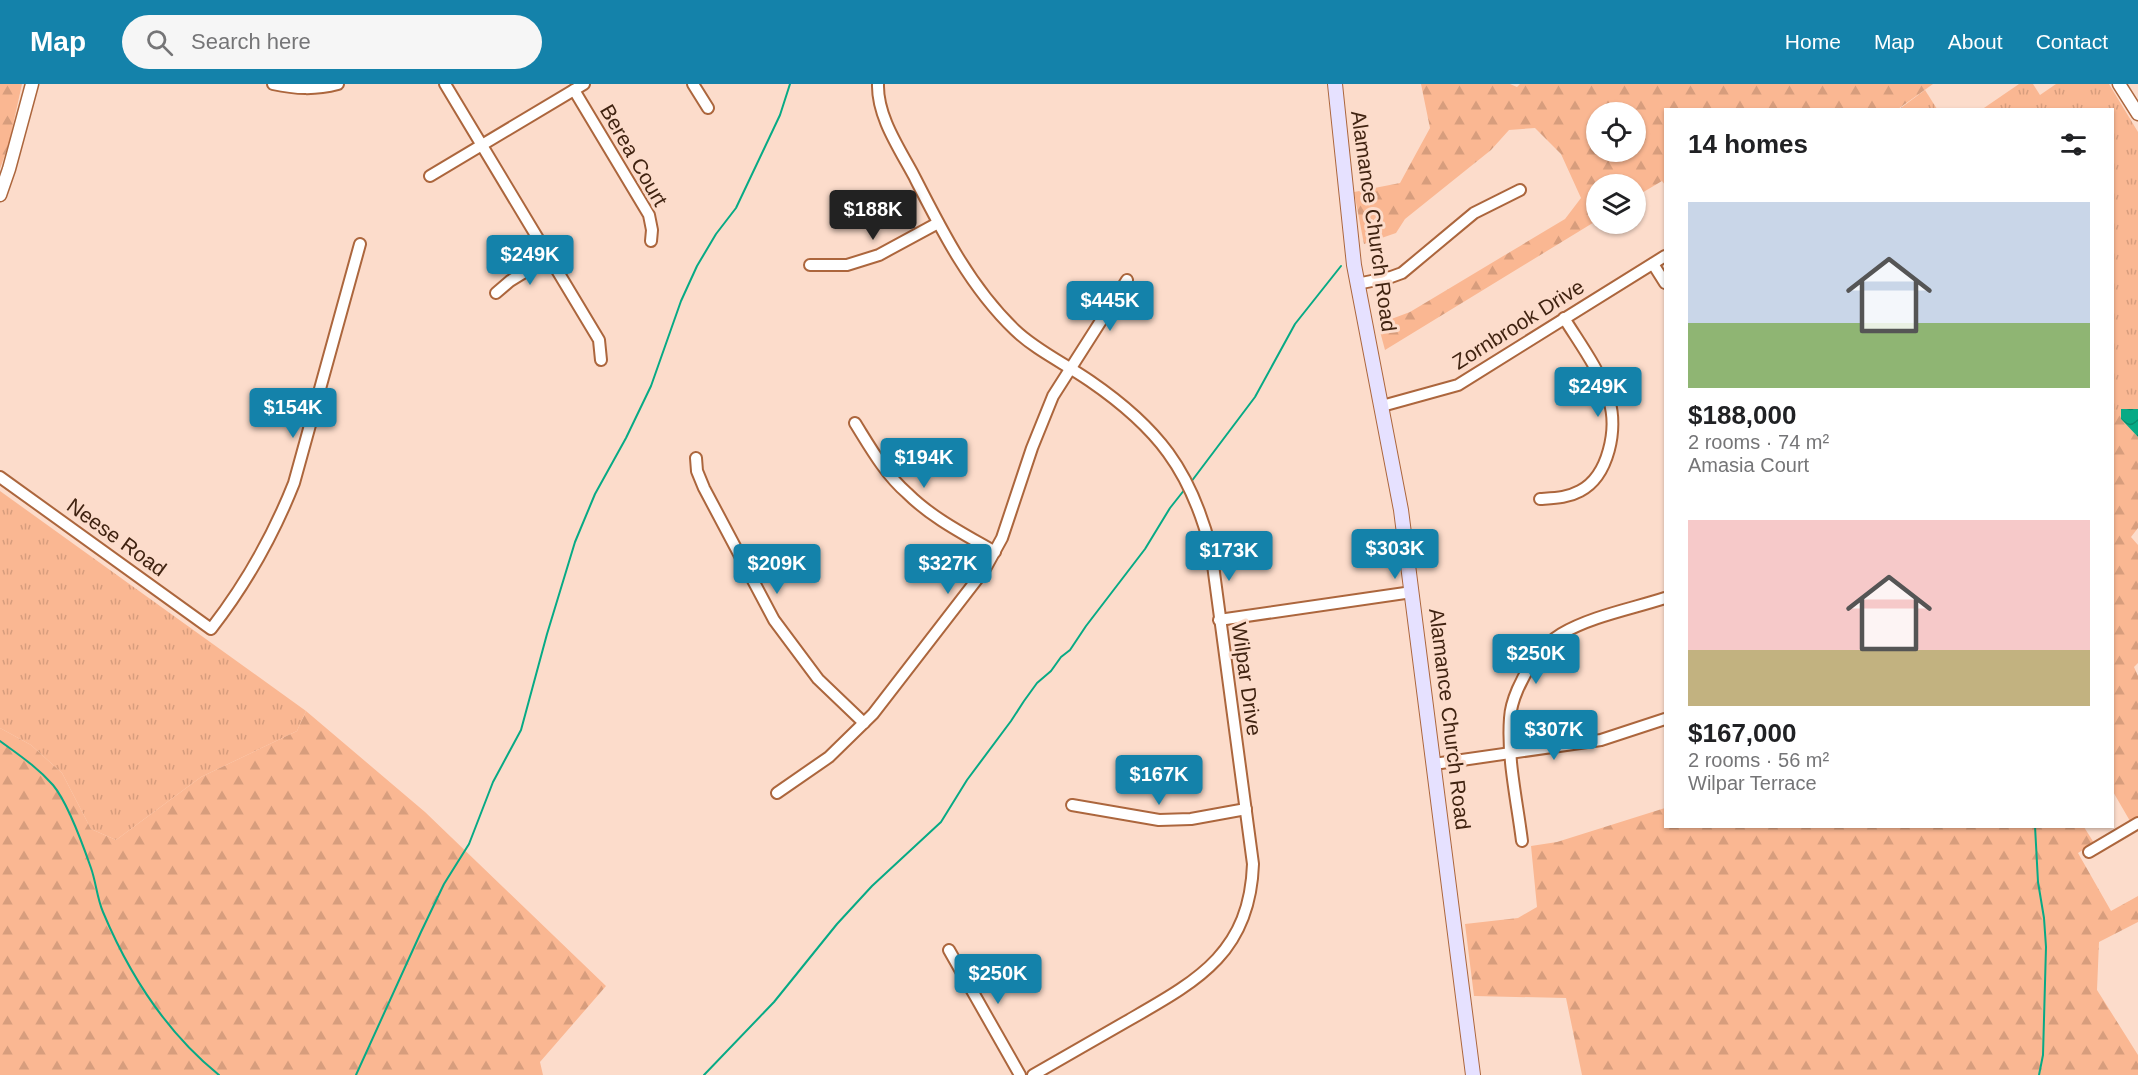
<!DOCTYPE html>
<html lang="en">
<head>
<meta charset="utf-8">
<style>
  :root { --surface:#fff; --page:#f6f6f6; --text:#202124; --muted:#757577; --accent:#1482aa }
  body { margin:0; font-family:Helvetica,sans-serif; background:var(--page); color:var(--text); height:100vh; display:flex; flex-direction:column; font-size:22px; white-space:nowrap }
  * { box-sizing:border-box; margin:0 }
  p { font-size:20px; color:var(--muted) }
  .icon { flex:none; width:33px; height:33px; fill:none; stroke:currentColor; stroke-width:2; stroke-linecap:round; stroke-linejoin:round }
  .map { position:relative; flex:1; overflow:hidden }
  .details { position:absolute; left:1664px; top:24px; width:450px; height:720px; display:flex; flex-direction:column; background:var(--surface); border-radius:0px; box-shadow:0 2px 4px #0004 }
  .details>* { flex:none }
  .controls { position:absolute; left:1586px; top:18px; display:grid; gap:12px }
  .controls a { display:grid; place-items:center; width:60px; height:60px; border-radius:50%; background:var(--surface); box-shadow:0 2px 4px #0004; font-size:30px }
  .price { position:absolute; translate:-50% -51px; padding:0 14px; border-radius:6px; background:var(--accent); color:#fff; font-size:20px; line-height:39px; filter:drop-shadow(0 2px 3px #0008) }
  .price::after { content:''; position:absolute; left:50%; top:36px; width:18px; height:14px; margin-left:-9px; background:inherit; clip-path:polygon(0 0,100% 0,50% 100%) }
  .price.on { background:#222; color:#fff }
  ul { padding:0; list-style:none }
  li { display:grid; align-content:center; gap:12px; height:318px; padding:0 24px }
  li span { display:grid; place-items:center; height:186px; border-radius:0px; color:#555 }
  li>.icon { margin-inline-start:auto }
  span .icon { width:108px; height:108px; fill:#fffc; stroke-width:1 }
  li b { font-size:26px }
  h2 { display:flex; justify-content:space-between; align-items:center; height:72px; padding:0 24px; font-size:26px }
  header { display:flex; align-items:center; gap:36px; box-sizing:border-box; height:84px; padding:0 30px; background:var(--accent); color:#fff }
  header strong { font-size:28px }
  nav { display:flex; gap:33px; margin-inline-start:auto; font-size:21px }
  .search { width:420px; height:54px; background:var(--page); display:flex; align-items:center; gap:15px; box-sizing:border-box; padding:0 21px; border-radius:33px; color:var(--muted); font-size:22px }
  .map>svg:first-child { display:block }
</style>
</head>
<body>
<header>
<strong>Map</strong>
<div class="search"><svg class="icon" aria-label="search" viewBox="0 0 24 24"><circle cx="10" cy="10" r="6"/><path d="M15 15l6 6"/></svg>Search here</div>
<nav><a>Home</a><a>Map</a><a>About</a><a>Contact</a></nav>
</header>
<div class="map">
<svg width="2138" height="991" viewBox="0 0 2138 991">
  <defs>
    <pattern id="grass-tufts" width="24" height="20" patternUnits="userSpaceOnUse" patternTransform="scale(1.5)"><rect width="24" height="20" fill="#fab792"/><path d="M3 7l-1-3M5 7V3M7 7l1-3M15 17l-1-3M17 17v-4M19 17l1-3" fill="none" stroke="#d79d7d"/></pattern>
    <pattern id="forest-firs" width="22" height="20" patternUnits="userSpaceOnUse" patternTransform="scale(1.5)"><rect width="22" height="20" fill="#fab792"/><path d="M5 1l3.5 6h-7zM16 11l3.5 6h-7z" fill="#d79d7d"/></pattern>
    <pattern id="water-waves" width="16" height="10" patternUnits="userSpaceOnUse" patternTransform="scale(1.5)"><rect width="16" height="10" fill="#07aa85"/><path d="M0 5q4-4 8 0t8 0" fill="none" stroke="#098a6b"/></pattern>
  </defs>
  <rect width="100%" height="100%" fill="#fcdccb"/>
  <g fill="url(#grass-tufts)">
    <path d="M2019,0H2033L2040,11L2056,0H2109L2138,48V325L2112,327V26H1981Z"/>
    <path d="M1925,6L1937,25L1898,26Z"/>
    <path d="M0,407L306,627L297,647L201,693L116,756L91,745L62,689L31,661L0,644Z"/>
  </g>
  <g fill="url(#forest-firs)" fill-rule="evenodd">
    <path d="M0,0H22L9,59L0,85Z"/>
    <path d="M1421,0H1510L1517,3L1520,0H1933L1898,25L1665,26V101L1662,97L1635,113V100H1596V137L1385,266L1378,240L1410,228L1565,135L1581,114L1561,70L1535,44L1509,46L1491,66L1405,135L1396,149L1364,160L1354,108L1400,99L1430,44ZM1596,28H1635V68H1596Z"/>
    <path d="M2121,325V335L2138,353V444L2131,453L2138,461V579L2134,583L2138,592V733L2130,737L2112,706V327Z"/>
    <path d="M306,627L425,728L606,902L540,978L543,991H0V644L31,661L62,689L91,745L116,756L201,693L297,647Z"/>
    <path d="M1665,724V742L2084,743L2094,759L2078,769L2111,827L2138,812V838L2099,858L2097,906L2138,971V991H1582L1566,914L1474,912L1465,840L1518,834L1537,823L1531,762L1557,758Z"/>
  </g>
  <path fill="url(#water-waves)" d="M2121,325H2138V353L2121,335Z"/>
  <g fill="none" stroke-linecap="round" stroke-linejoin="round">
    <g stroke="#07aa85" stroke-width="2">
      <path d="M1191,398L1255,313L1295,240L1341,182"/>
      <path d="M0,657C19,671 37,683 53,701C68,719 83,761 91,784C96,798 97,814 103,828C129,890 167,949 219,991"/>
      <path d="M2035,742L2038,798L2044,834L2046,863L2043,971L2039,991"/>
      <path d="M356,991L421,848L444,800L469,760L493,698L521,646L547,550L575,458L595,410L626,354L651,302L681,217L697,182L716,150L736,124L780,31L790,0"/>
      <path d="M704,991L774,918L837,840L872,802L941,738L967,696L1011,637L1024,617L1037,599L1051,587L1061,573L1070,566L1086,542L1145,465L1170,424L1185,405"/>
    </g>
    <defs>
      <g id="minor">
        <path d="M273,0C296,5 315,6 338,0"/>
        <path d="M445,0L599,256L601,276"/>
        <path d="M693,0L708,24"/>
        <path d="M878,0C877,32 899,64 914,92C942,147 970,203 1015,246C1037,267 1066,280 1090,297C1157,343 1191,386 1211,466L1253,780C1250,869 1197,897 1129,936C1097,954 1065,973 1033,991"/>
        <path d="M574,6L649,131L652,146L651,157"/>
        <path d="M430,92L584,0"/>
        <path d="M1653,180L1665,199"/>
        <path d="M810,181H847L879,171L938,139"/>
        <path d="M1357,200L1391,193L1402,189L1474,129L1520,106"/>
        <path d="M496,209L510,197L549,173"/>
        <path d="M1382,322L1458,301L1665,172"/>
        <path d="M855,339C870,363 885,390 907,409C932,434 964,450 995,468"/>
        <path d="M696,374L697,387L704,404L774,536L818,595L864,639"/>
        <path d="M0,393L211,545C246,500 273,452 294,399L360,160"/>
        <path d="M1540,415C1555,414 1567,414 1580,407C1609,392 1618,344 1609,316C1600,286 1580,260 1564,234"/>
        <path d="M1219,536L1412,508"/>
        <path d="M1434,680L1601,656L1665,635"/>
        <path d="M777,709L829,673L873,630L985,485L1002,454L1032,364L1053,312L1127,196"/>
        <path d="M1072,721L1159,736L1191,735L1246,725"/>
        <path d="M1522,757C1517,717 1507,674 1510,634C1511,616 1522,594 1532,579C1540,568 1549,557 1561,550C1592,532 1631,525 1665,514"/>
        <path d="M2089,768L2138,739"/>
        <path d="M949,866L1020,991"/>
      </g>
      <g id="tertiary">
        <path d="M2119,0L2138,30"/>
        <path d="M0,111L9,85L32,0"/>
      </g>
      <path id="secondary" d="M1335,0L1354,181L1401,426L1473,991"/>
    </defs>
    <use href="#minor" stroke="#ac663d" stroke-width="14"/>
    <use href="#tertiary" stroke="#ac663d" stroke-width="15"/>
    <use href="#secondary" stroke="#ac663d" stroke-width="16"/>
    <use href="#minor" stroke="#fff" stroke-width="10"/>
    <use href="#tertiary" stroke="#fff" stroke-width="12"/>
    <use href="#secondary" stroke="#e6e1ff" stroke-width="14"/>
  </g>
  <g text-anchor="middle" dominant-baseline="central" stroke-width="6" stroke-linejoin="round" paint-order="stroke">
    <g font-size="21" fill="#402311" stroke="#fcdccb">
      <text transform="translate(634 71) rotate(60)">Berea Court</text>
      <text transform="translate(1374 137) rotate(82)">Alamance Church Road</text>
      <text transform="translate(1518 240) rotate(-32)">Zornbrook Drive</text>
      <text transform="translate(117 453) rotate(36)">Neese Road</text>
      <text transform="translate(1247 595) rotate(82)">Wilpar Drive</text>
      <text transform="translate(1450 635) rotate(83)">Alamance Church Road</text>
    </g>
  </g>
</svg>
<div class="controls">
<a><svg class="icon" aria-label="locate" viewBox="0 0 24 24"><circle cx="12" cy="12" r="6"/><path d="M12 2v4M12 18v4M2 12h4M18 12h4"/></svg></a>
<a><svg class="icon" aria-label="layers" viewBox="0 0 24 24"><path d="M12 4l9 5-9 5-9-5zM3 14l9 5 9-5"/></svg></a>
</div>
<b class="price on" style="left:873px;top:157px">$188K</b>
<b class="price" style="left:530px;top:202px">$249K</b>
<b class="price" style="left:1110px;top:248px">$445K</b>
<b class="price" style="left:1598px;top:334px">$249K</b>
<b class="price" style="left:293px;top:355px">$154K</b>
<b class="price" style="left:924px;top:405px">$194K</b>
<b class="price" style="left:1395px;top:496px">$303K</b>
<b class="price" style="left:1229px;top:498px">$173K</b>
<b class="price" style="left:777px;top:511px">$209K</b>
<b class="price" style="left:948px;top:511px">$327K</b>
<b class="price" style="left:1536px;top:601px">$250K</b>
<b class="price" style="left:1554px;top:677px">$307K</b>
<b class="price" style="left:1159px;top:722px">$167K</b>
<b class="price" style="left:998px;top:921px">$250K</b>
<section class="details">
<h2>14 homes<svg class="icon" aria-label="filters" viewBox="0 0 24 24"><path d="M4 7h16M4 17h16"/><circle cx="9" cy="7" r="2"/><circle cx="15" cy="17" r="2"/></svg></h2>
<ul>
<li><span style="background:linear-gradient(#c9d6e8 65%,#8fb573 0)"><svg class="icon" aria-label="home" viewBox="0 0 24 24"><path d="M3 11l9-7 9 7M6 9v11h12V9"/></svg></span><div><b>$188,000</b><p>2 rooms · 74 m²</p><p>Amasia Court</p></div></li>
<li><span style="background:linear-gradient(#f6c9c9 70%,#c2b280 0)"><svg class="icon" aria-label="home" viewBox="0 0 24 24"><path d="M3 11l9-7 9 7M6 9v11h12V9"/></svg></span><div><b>$167,000</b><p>2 rooms · 56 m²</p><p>Wilpar Terrace</p></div></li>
</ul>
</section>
</div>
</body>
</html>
